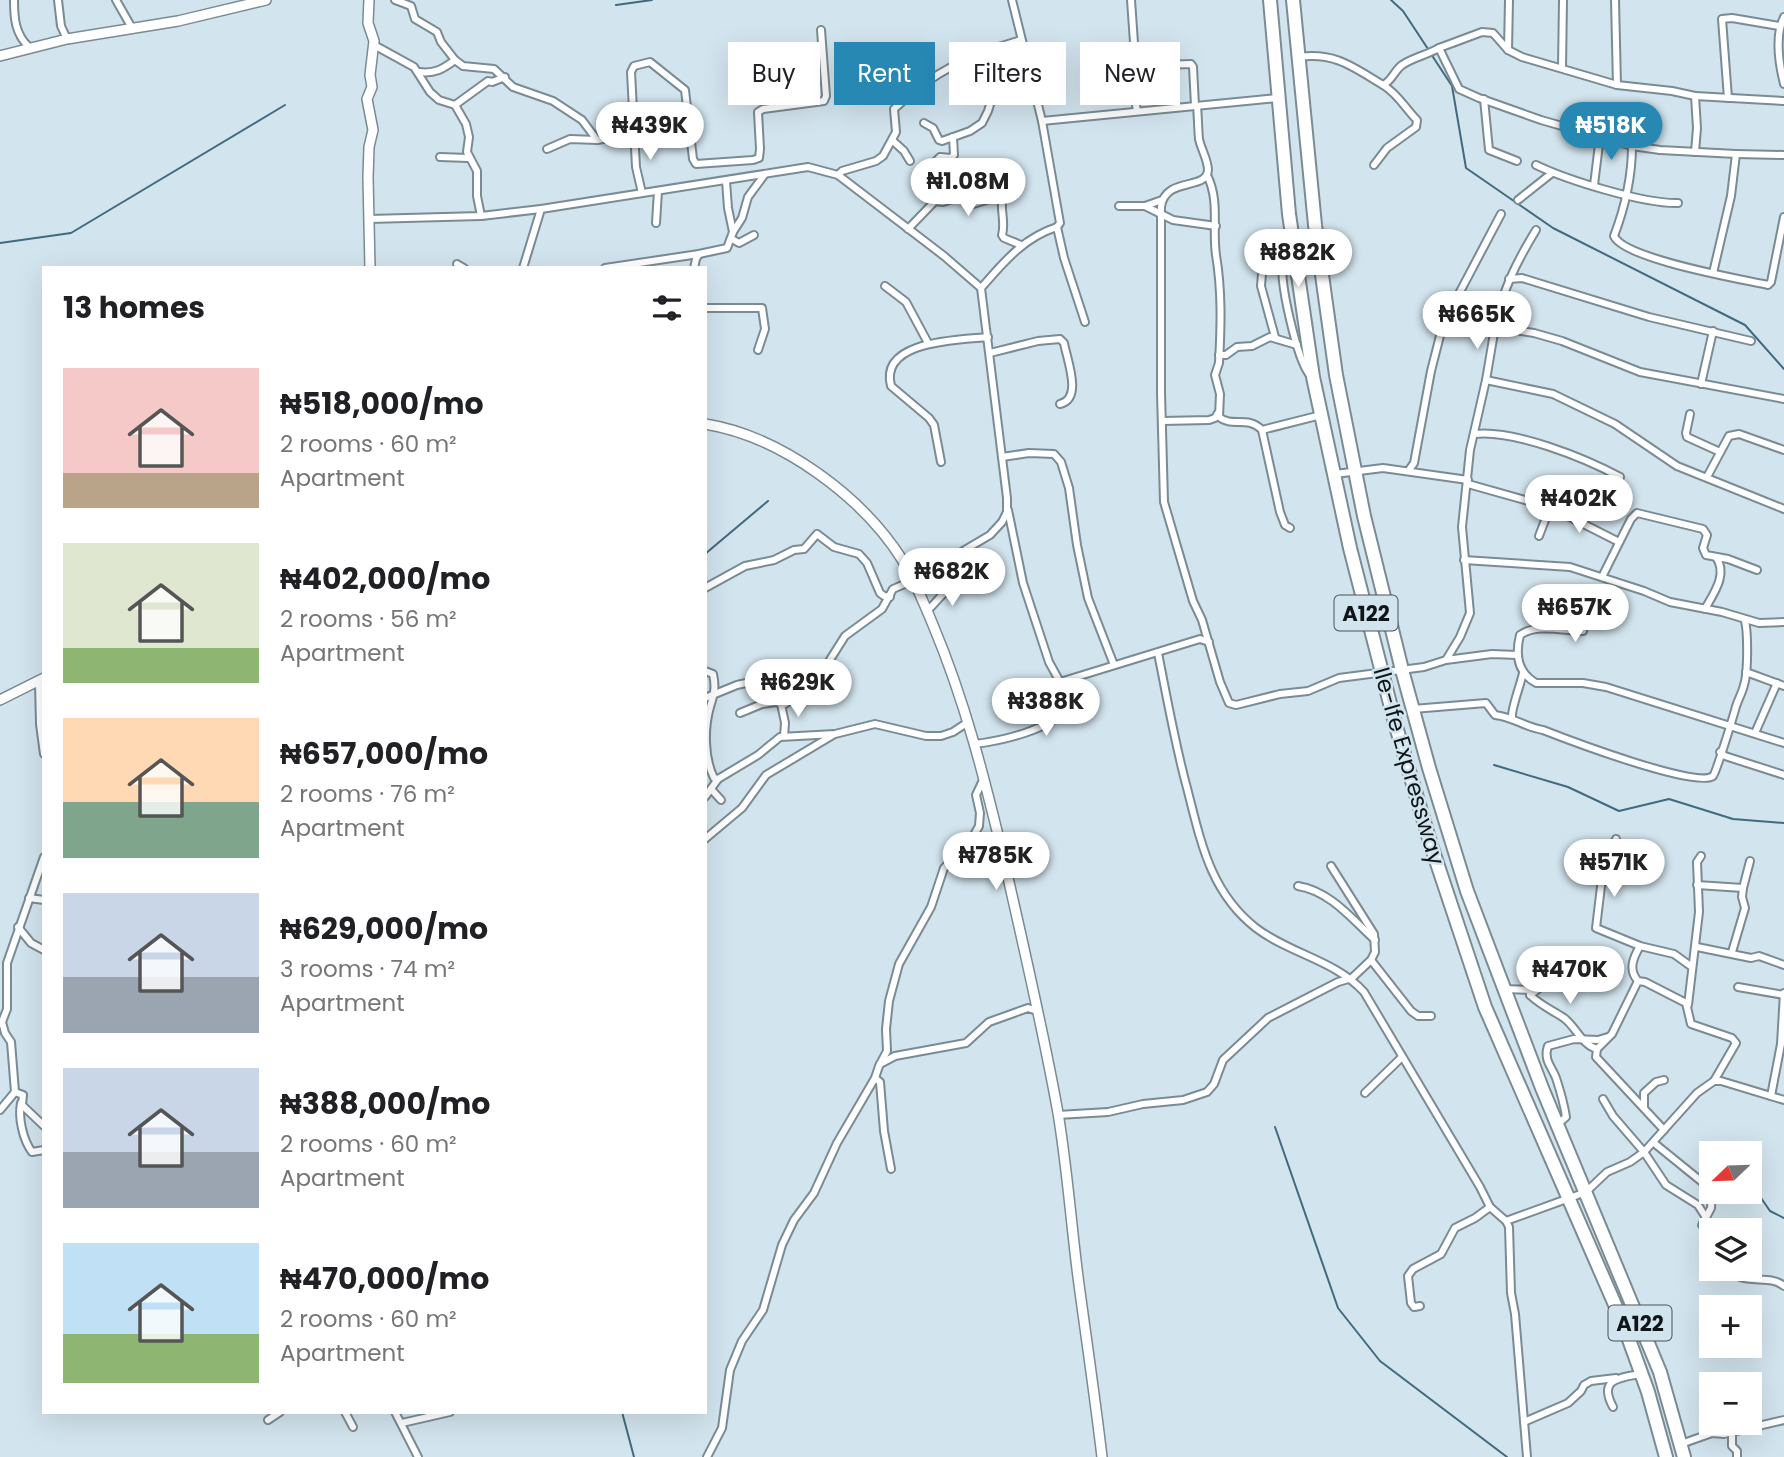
<!DOCTYPE html>
<html lang="en">
<head>
<meta charset="utf-8">
<style>
  :root { --surface:#fff; --page:#f2f2f2; --text:#202124; --muted:#757577; --accent:#2788b3 }
  body { margin:0; font-family:Poppins,sans-serif; background:var(--page); color:var(--text); height:100vh; display:flex; flex-direction:column; font-size:26px; white-space:nowrap }
  * { box-sizing:border-box; margin:0 }
  p { font-size:23px; color:var(--muted) }
  .icon { flex:none; width:38px; height:38px; fill:none; stroke:currentColor; stroke-width:2; stroke-linecap:round; stroke-linejoin:round }
  .map { position:relative; flex:1; overflow:hidden }
  .sheet { position:absolute; left:42px; top:266px; width:665px; height:1148px; display:flex; flex-direction:column; background:var(--surface); border-radius:0px; box-shadow:0 7px 28px #0002 }
  .sheet>* { flex:none }
  .banner { position:absolute; left:728px; top:42px; width:665px; height:63px; display:flex; gap:14px }
  .needle { width:46px; rotate:247deg }
  .tools { position:absolute; left:1699px; top:1141px; display:grid; gap:14px }
  .tools a { display:grid; place-items:center; width:63px; height:63px; border-radius:0px; background:var(--surface); box-shadow:0 7px 28px #0002; font-size:35px }
  .price { position:absolute; translate:-50% -60px; padding:0 16px; border-radius:24px; background:#fff; color:#222; font-size:23px; line-height:46px; filter:drop-shadow(0 2px 4px #0008) }
  .price::after { content:''; position:absolute; left:50%; top:42px; width:21px; height:16px; margin-left:-10px; background:inherit; clip-path:polygon(0 0,100% 0,50% 100%) }
  .price.active { background:var(--accent); color:#fff }
  ul { padding:0; list-style:none }
  li { display:flex; align-items:center; gap:21px; height:175px; padding:0 21px }
  li span { display:grid; place-items:center; flex:none; width:196px; height:140px; border-radius:0px; color:#555 }
  li>.icon { margin-inline-start:auto }
  span .icon { width:84px; height:84px; fill:#fffc; stroke-width:1 }
  li b { font-size:30px }
  h2 { display:flex; justify-content:space-between; align-items:center; height:84px; padding:0 21px; font-size:30px }
  .tag { padding:0 24px; border-radius:0px; background:var(--surface); box-shadow:0 7px 28px #0002; font-size:24px; line-height:63px }
  .tag.active { background:var(--accent); color:#fff }
  .map>svg:first-child { display:block }
</style>
</head>
<body>
<div class="map">
<svg width="1784" height="1457" viewBox="0 0 1784 1457">
  <rect width="100%" height="100%" fill="#d2e4ee"/>
  <g fill="none" stroke-linecap="round" stroke-linejoin="round">
    <g stroke="#416a7f" stroke-width="2">
      <path d="M1391,0L1403,11L1428,49"/>
      <path d="M616,5L652,0"/>
      <path d="M1431,54L1452,86L1466,168L1553,228L1745,325L1784,369"/>
      <path d="M0,243L71,233L285,105"/>
      <path d="M705,554L768,501"/>
      <path d="M1494,765L1568,787L1619,811L1669,799L1733,819L1784,823"/>
      <path d="M1275,1127L1338,1308L1380,1361L1507,1457"/>
      <path d="M1750,1182L1770,1211L1784,1218"/>
      <path d="M622,1412L634,1457"/>
    </g>
    <defs>
      <g id="street">
        <path d="M14,0C14,18 15,34 29,47"/>
        <path d="M58,0L61,26L67,39"/>
        <path d="M116,0L132,28"/>
        <path d="M395,0L411,6L415,19L437,32L441,42L455,60"/>
        <path d="M1131,0L1135,57L1132,81L1137,111"/>
        <path d="M1615,0L1617,85"/>
        <path d="M1784,17C1775,35 1779,64 1784,84"/>
        <path d="M374,45L414,67L430,92L439,100L455,105L466,124L469,137L467,152L477,171V196L481,216"/>
        <path d="M1439,48L1482,32L1493,33L1508,50L1522,57L1617,85L1672,91L1695,96L1697,128L1695,152"/>
        <path d="M1508,50L1509,0"/>
        <path d="M1299,57C1335,52 1353,67 1383,85C1392,81 1394,71 1402,65C1414,57 1427,55 1439,48L1459,89L1479,98L1541,120L1632,146L1660,150L1736,154L1731,196L1713,273"/>
        <path d="M1163,65L1191,64L1193,67L1195,106"/>
        <path d="M1562,68L1563,0"/>
        <path d="M419,72C435,74 443,69 455,60L463,66L494,69L513,87L553,101L582,120L597,140"/>
        <path d="M1695,96L1784,101"/>
        <path d="M1728,98L1722,19L1732,18L1779,26"/>
        <path d="M1484,99L1489,150L1517,161"/>
        <path d="M455,105L488,81L492,82L505,77"/>
        <path d="M1197,106C1198,117 1198,128 1199,139C1201,149 1208,160 1208,170C1207,191 1165,176 1161,207V393L1164,502L1193,601L1202,620L1220,682L1229,703L1236,705L1280,694L1308,691L1339,678L1424,667L1446,660L1460,637L1470,613L1462,527L1470,450L1486,380L1495,327L1534,333L1562,341L1640,372L1784,399"/>
        <path d="M1042,121L1278,98"/>
        <path d="M924,123L933,128L939,140L942,141L970,131L982,123L988,111L998,78"/>
        <path d="M893,141L904,151L910,161"/>
        <path d="M1632,146C1632,178 1625,207 1614,236C1624,259 1741,279 1768,285L1771,282L1784,217"/>
        <path d="M547,149L570,139L597,140L634,134"/>
        <path d="M1736,154L1784,155"/>
        <path d="M440,157L468,158"/>
        <path d="M1374,165L1387,148L1416,127L1417,120C1405,108 1398,94 1383,85"/>
        <path d="M1536,165C1567,180 1644,204 1678,203"/>
        <path d="M838,175L842,171L876,161L883,156L896,132L894,109C934,71 969,55 1021,40"/>
        <path d="M1207,175C1220,201 1212,227 1216,255C1222,291 1221,326 1219,363L1215,375L1220,394L1219,417C1232,428 1247,415 1262,430L1280,512L1285,525L1290,528"/>
        <path d="M1594,185L1600,136"/>
        <path d="M642,193L636,167L631,72L634,66L650,62L685,90L693,159L696,164L753,160L759,158L760,149L758,112L763,109L824,101L826,96L821,30"/>
        <path d="M1003,195C999,208 1006,221 1002,235L1004,238L1021,245"/>
        <path d="M1518,200L1552,173"/>
        <path d="M935,201L943,202L959,197L970,205L1003,195"/>
        <path d="M1119,206H1145L1173,220L1216,226"/>
        <path d="M1145,206L1162,200"/>
        <path d="M369,219L481,216L541,209L808,167L838,175L944,256L981,288"/>
        <path d="M656,223L658,191"/>
        <path d="M1057,227L1064,258L1085,322"/>
        <path d="M908,229L935,201L932,165L940,157L951,158L954,155L953,137"/>
        <path d="M733,232L742,218L748,197L765,174"/>
        <path d="M732,239L739,243L754,235"/>
        <path d="M1292,242C1288,248 1284,254 1283,262C1279,282 1297,358 1309,374"/>
        <path d="M457,264L464,268"/>
        <path d="M523,268L541,209"/>
        <path d="M605,268L699,254L727,248L733,232L728,208L726,181"/>
        <path d="M694,268L696,259L699,254"/>
        <path d="M1509,279L1522,278L1649,317L1751,341"/>
        <path d="M885,286L906,302L928,343"/>
        <path d="M1456,299L1473,306L1499,310"/>
        <path d="M705,308H762L765,329L758,350"/>
        <path d="M1495,327C1503,289 1516,263 1536,230"/>
        <path d="M1275,337L1261,286L1264,249L1266,244L1273,243L1285,253"/>
        <path d="M990,353L1038,341L1060,339L1064,343C1067,360 1083,399 1060,404"/>
        <path d="M1219,355H1226L1237,347L1252,346L1270,337L1297,345"/>
        <path d="M1486,380L1553,394L1615,424L1677,466L1784,509"/>
        <path d="M1701,384L1713,331"/>
        <path d="M1690,414L1686,433L1687,437L1720,452"/>
        <path d="M1162,421L1209,420L1215,418L1218,413"/>
        <path d="M1262,430L1321,415"/>
        <path d="M1474,434C1513,429 1585,458 1620,477"/>
        <path d="M1002,457L1029,453L1054,454L1061,462L1069,488L1077,545L1088,598L1114,665"/>
        <path d="M941,462L934,425L929,418L891,386C879,340 959,340 988,337"/>
        <path d="M1409,470L1414,463L1431,371L1443,324L1501,214"/>
        <path d="M1335,474L1383,468L1468,480"/>
        <path d="M1707,477L1729,436L1739,434L1784,450"/>
        <path d="M1468,484L1550,507L1619,542"/>
        <path d="M1539,536L1550,507"/>
        <path d="M1464,560L1570,567L1644,591L1670,602L1722,612L1759,623L1784,622"/>
        <path d="M1602,577L1631,519L1637,513L1703,529L1707,535L1703,548L1706,555L1728,559L1757,570"/>
        <path d="M705,588L745,566L774,560L794,550L804,549L817,534L834,547L859,554L867,563L880,593L884,596L890,597"/>
        <path d="M1589,602L1583,631C1564,631 1536,623 1520,635C1515,655 1518,673 1536,683H1583L1606,687L1784,743"/>
        <path d="M1705,609C1714,593 1728,574 1716,557"/>
        <path d="M927,611C932,607 948,587 952,586C957,584 966,587 971,588"/>
        <path d="M1158,653C1167,698 1175,744 1187,788C1201,842 1210,892 1256,928C1290,954 1335,960 1364,992L1480,1187L1490,1207L1506,1221L1509,1227L1511,1293L1515,1314L1527,1457"/>
        <path d="M1446,660L1492,654L1517,655"/>
        <path d="M705,671L713,674C716,688 714,694 710,707C704,728 704,758 714,778L718,779"/>
        <path d="M1746,672L1784,686"/>
        <path d="M39,682L40,724L44,754"/>
        <path d="M1060,682L1200,639L1209,642"/>
        <path d="M705,698L737,685L755,681C766,687 769,700 781,704"/>
        <path d="M781,704H785L796,696L821,674L845,636L882,609L893,589L914,580L990,535L1002,522L1007,512V498L981,288C1004,262 1023,238 1057,227L1060,223L1042,121L1012,0"/>
        <path d="M781,704L785,723L784,736"/>
        <path d="M1413,709L1486,703L1495,715C1513,717 1525,727 1543,730C1566,739 1697,789 1713,776C1716,773 1733,717 1735,710C1737,701 1742,694 1744,685C1748,673 1748,633 1745,621"/>
        <path d="M740,713L762,704L776,702"/>
        <path d="M1512,717C1511,709 1521,683 1523,673"/>
        <path d="M1755,733L1777,683"/>
        <path d="M975,744C1000,741 1052,730 1064,708L1060,682L1049,662L1023,583L1008,510"/>
        <path d="M1720,752L1725,756L1784,775"/>
        <path d="M711,789L721,800"/>
        <path d="M705,797L718,779L758,755L780,737L835,734L875,724L926,736H941L953,732L968,722"/>
        <path d="M705,839L742,808L766,775L833,735"/>
        <path d="M1616,839L1607,857L1602,878L1596,928L1640,946L1674,954L1692,967"/>
        <path d="M44,857L7,963V1009L2,1022L5,1033L11,1042L15,1092L23,1095L22,1105L44,1126"/>
        <path d="M1697,885L1743,888L1750,861"/>
        <path d="M1298,886C1330,891 1352,919 1375,940"/>
        <path d="M29,898L44,900"/>
        <path d="M18,927L31,943L44,950"/>
        <path d="M1640,946C1633,958 1628,970 1638,981L1645,982L1686,1003L1691,1024L1732,1038L1736,1043L1714,1081"/>
        <path d="M1697,947L1751,958L1759,956L1784,965"/>
        <path d="M1732,952L1745,908L1742,897L1743,888"/>
        <path d="M1371,960L1411,1011L1418,1016H1431"/>
        <path d="M1638,981L1612,1034L1597,1049L1596,1057L1664,1130"/>
        <path d="M1738,987L1784,995"/>
        <path d="M1504,989L1531,990L1530,995C1540,1005 1552,1010 1564,1018C1576,1027 1582,1045 1597,1049"/>
        <path d="M1530,995L1538,989L1541,980"/>
        <path d="M1688,1005L1699,912L1697,862L1701,856"/>
        <path d="M880,1064L895,1056L966,1043L989,1022L1028,1008L1037,1011"/>
        <path d="M875,1078L880,1082L884,1131L891,1169"/>
        <path d="M1365,1093L1402,1057"/>
        <path d="M1771,1096L1781,1044L1784,993"/>
        <path d="M1603,1099L1613,1116L1644,1152L1666,1185L1698,1205L1705,1216"/>
        <path d="M21,1103C18,1118 23,1140 32,1152L44,1150"/>
        <path d="M1644,1107V1093L1656,1082L1664,1080"/>
        <path d="M0,1110L15,1092"/>
        <path d="M1058,1115L1108,1112L1143,1104L1183,1100L1207,1092L1214,1084L1223,1060L1268,1018L1338,982L1352,978L1371,960L1375,952L1374,934L1331,866"/>
        <path d="M1558,1124L1566,1117C1564,1104 1560,1090 1556,1078C1552,1067 1543,1060 1548,1046L1574,1039L1598,1040L1608,1037"/>
        <path d="M1654,1143L1712,1190"/>
        <path d="M1506,1221L1586,1192L1607,1172L1630,1162L1644,1152L1697,1093L1714,1081H1721L1784,1100"/>
        <path d="M1712,1238L1702,1225L1711,1208L1712,1192"/>
        <path d="M1735,1269L1740,1277C1755,1282 1772,1276 1784,1286"/>
        <path d="M1420,1306L1414,1307L1411,1303L1408,1276L1413,1269L1441,1254L1455,1228L1475,1218L1490,1207"/>
        <path d="M1613,1407C1598,1379 1619,1378 1640,1374"/>
        <path d="M345,1412L353,1427"/>
        <path d="M395,1412L418,1457"/>
        <path d="M268,1420L280,1412"/>
        <path d="M1524,1422L1568,1403L1581,1391L1584,1385L1591,1381L1616,1378"/>
        <path d="M402,1423L450,1412"/>
        <path d="M1732,1430V1446L1737,1451V1457"/>
        <path d="M1681,1444L1712,1433L1724,1434L1784,1420"/>
        <path d="M707,1457L722,1428L730,1370L742,1341L763,1310L782,1245L794,1220L814,1193L837,1143L875,1078L879,1066L887,1051L886,1029L889,1001L899,964L931,907L944,868L969,844L979,826L980,813L976,795L984,778"/>
      </g>
      <g id="secondary">
        <path d="M369,0L368,23L374,41L370,75L372,87L367,99L373,130L369,147L368,177L370,268"/>
        <path d="M0,56L67,39L178,21L266,0"/>
        <path d="M705,424C781,436 863,497 903,561C915,581 924,603 933,625C965,701 985,780 1004,860C1023,944 1043,1029 1058,1113C1067,1167 1071,1222 1078,1277C1086,1337 1095,1397 1102,1457"/>
        <path d="M0,700L44,678"/>
      </g>
      <g id="highway">
        <path d="M1270,0L1289,214L1313,377L1350,548L1395,723L1430,842L1485,1007L1623,1323L1648,1392L1666,1457"/>
        <path d="M1293,0L1315,225L1336,375L1364,516L1402,670L1429,768L1467,891L1542,1088L1660,1372L1684,1457"/>
      </g>
    </defs>
    <use href="#street" stroke="#7a8b94" stroke-width="10"/>
    <use href="#secondary" stroke="#7a8b94" stroke-width="12"/>
    <use href="#highway" stroke="#7a8b94" stroke-width="16"/>
    <use href="#street" stroke="#fff" stroke-width="6"/>
    <use href="#secondary" stroke="#fff" stroke-width="9"/>
    <use href="#highway" stroke="#fff" stroke-width="12"/>
  </g>
  <g text-anchor="middle" dominant-baseline="central" stroke-width="5" stroke-linejoin="round" paint-order="stroke">
    <g fill="#d2e4ee" stroke="#4a5359" stroke-width="2">
      <rect x="1334.5" y="595.5" width="63" height="35" rx="5"/>
      <rect x="1608.5" y="1305.5" width="63" height="35" rx="5"/>
    </g>
    <g font-size="21" font-weight="bold" fill="#0f1519">
      <text x="1366" y="613">A122</text>
      <text x="1640" y="1323">A122</text>
    </g>
    <g font-size="23" fill="#0f1519" stroke="#d2e4ee">
      <text transform="translate(1409 766) rotate(74)">Ile-Ife Expressway</text>
    </g>
  </g>
</svg>
<div class="tools">
<a><svg class="needle" viewBox="-14 -14 28 28"><path d="M0-13l5 13h-10z" fill="#e53935"/><path d="M0 13l5-13h-10z" fill="#757577"/></svg></a>
<a><svg class="icon" aria-label="layers" viewBox="0 0 24 24"><path d="M12 4l9 5-9 5-9-5zM3 14l9 5 9-5"/></svg></a>
<a>+</a>
<a>−</a>
</div>
<b class="price" style="left:650px;top:162px">₦439K</b>
<b class="price active" style="left:1611px;top:162px">₦518K</b>
<b class="price" style="left:968px;top:218px">₦1.08M</b>
<b class="price" style="left:1298px;top:289px">₦882K</b>
<b class="price" style="left:1477px;top:351px">₦665K</b>
<b class="price" style="left:1579px;top:535px">₦402K</b>
<b class="price" style="left:952px;top:608px">₦682K</b>
<b class="price" style="left:1575px;top:644px">₦657K</b>
<b class="price" style="left:798px;top:719px">₦629K</b>
<b class="price" style="left:1046px;top:738px">₦388K</b>
<b class="price" style="left:996px;top:892px">₦785K</b>
<b class="price" style="left:1614px;top:899px">₦571K</b>
<b class="price" style="left:1570px;top:1006px">₦470K</b>
<div class="banner">
<a class="tag">Buy</a>
<a class="tag active">Rent</a>
<a class="tag">Filters</a>
<a class="tag">New</a>
</div>
<section class="sheet">
<h2>13 homes<svg class="icon" aria-label="filters" viewBox="0 0 24 24"><path d="M4 7h16M4 17h16"/><circle cx="9" cy="7" r="2"/><circle cx="15" cy="17" r="2"/></svg></h2>
<ul>
<li><span style="background:linear-gradient(#f6c9c9 75%,#b9a48a 0)"><svg class="icon" aria-label="home" viewBox="0 0 24 24"><path d="M3 11l9-7 9 7M6 9v11h12V9"/></svg></span><div><b>₦518,000/mo</b><p>2 rooms · 60 m²</p><p>Apartment</p></div></li>
<li><span style="background:linear-gradient(#dfe7d0 75%,#8fb573 0)"><svg class="icon" aria-label="home" viewBox="0 0 24 24"><path d="M3 11l9-7 9 7M6 9v11h12V9"/></svg></span><div><b>₦402,000/mo</b><p>2 rooms · 56 m²</p><p>Apartment</p></div></li>
<li><span style="background:linear-gradient(#ffd9b3 60%,#7fa58c 0)"><svg class="icon" aria-label="home" viewBox="0 0 24 24"><path d="M3 11l9-7 9 7M6 9v11h12V9"/></svg></span><div><b>₦657,000/mo</b><p>2 rooms · 76 m²</p><p>Apartment</p></div></li>
<li><span style="background:linear-gradient(#c9d6e8 60%,#9aa5b1 0)"><svg class="icon" aria-label="home" viewBox="0 0 24 24"><path d="M3 11l9-7 9 7M6 9v11h12V9"/></svg></span><div><b>₦629,000/mo</b><p>3 rooms · 74 m²</p><p>Apartment</p></div></li>
<li><span style="background:linear-gradient(#c9d6e8 60%,#9aa5b1 0)"><svg class="icon" aria-label="home" viewBox="0 0 24 24"><path d="M3 11l9-7 9 7M6 9v11h12V9"/></svg></span><div><b>₦388,000/mo</b><p>2 rooms · 60 m²</p><p>Apartment</p></div></li>
<li><span style="background:linear-gradient(#bfe0f5 65%,#8fb573 0)"><svg class="icon" aria-label="home" viewBox="0 0 24 24"><path d="M3 11l9-7 9 7M6 9v11h12V9"/></svg></span><div><b>₦470,000/mo</b><p>2 rooms · 60 m²</p><p>Apartment</p></div></li>
</ul>
</section>
</div>
</body>
</html>
